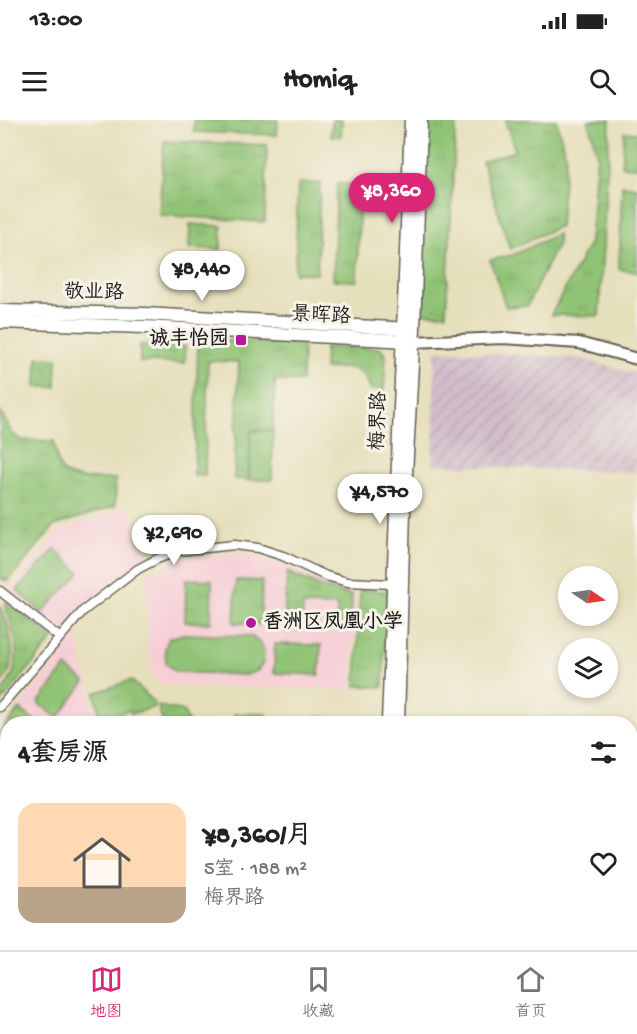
<!DOCTYPE html>
<html lang="zh">
<head>
<meta charset="utf-8">
<style>
  :root { --surface:#fff; --page:#f2f2f2; --text:#222; --muted:#767676; --line:#e0e0e0; --accent:#db2777 }
  body { margin:0; font-family:"Gochi Hand","LXGW WenKai TC",sans-serif; background:var(--page); color:var(--text); height:100vh; display:flex; flex-direction:column; font-size:22px; white-space:nowrap }
  * { box-sizing:border-box; margin:0 }
  p { font-size:20px; color:var(--muted) }
  .icon { flex:none; width:33px; height:33px; fill:none; stroke:currentColor; stroke-width:2; stroke-linecap:round; stroke-linejoin:round }
  .map { position:relative; flex:1; overflow:hidden }
  .details { position:absolute; left:0px; top:596px; width:638px; height:236px; display:flex; flex-direction:column; background:var(--surface); border-radius:24px 24px 0 0; box-shadow:0 3px 9px #0003 }
  .details>* { flex:none }
  .needle { width:39px; rotate:103deg }
  .fabs { position:absolute; left:558px; top:446px; display:grid; gap:12px }
  .fabs a { display:grid; place-items:center; width:60px; height:60px; border-radius:50%; background:var(--surface); box-shadow:0 3px 9px #0003; font-size:30px }
  .price { position:absolute; translate:-50% -51px; padding:0 14px; border-radius:21px; background:#fff; color:#222; font-size:20px; line-height:39px; filter:drop-shadow(0 2px 3px #0008) }
  .price::after { content:''; position:absolute; left:50%; top:36px; width:18px; height:14px; margin-left:-9px; background:inherit; clip-path:polygon(0 0,100% 0,50% 100%) }
  .price.active { background:var(--accent); color:#fff }
  ul { padding:0; list-style:none }
  li { display:flex; align-items:center; gap:18px; height:150px; padding:0 18px }
  li span { display:grid; place-items:center; flex:none; width:168px; height:120px; border-radius:18px; color:#555 }
  li>.icon { margin-inline-start:auto }
  span .icon { width:72px; height:72px; fill:#fffc; stroke-width:1 }
  li b { font-size:26px }
  h2 { display:flex; justify-content:space-between; align-items:center; height:72px; padding:0 18px; font-size:26px }
  .status { display:flex; justify-content:space-between; align-items:center; height:42px; padding:0 30px; background:var(--surface); direction:ltr }
  .status svg { height:16px; fill:currentColor }
  header { display:flex; justify-content:space-between; align-items:center; height:78px; padding:0 18px; background:var(--surface); font-size:27px; font-weight:700 }
  .menu { display:flex; justify-content:space-around; align-items:center; height:84px; border-top:2px solid var(--line); background:var(--surface); font-size:16px; color:var(--muted) }
  .menu a { display:grid; justify-items:center; gap:3px }
  .menu .active { color:var(--accent) }
  .map>svg:first-child { display:block }
</style>
</head>
<body>
<div class="status"><b>13:00</b><svg viewBox="0 0 49 12"><path d="M0 12V9h3v3zM5 12V6h3v6zM10 12V3h3v9zM15 12V0h3v12zM26 1h20v11H26zM47 4h2v5h-2z"/></svg></div>
<header><svg class="icon" aria-label="menu" viewBox="0 0 24 24"><path d="M4 6h16M4 12h16M4 18h16"/></svg>Homiq<svg class="icon" aria-label="search" viewBox="0 0 24 24"><circle cx="10" cy="10" r="6"/><path d="M15 15l6 6"/></svg></header>
<div class="map">
<svg width="637" height="830" viewBox="0 0 637 830">
  <defs>
    <pattern id="industrial-furrows" width="10" height="10" patternUnits="userSpaceOnUse" patternTransform="scale(1.5)"><rect width="10" height="10" fill="#d1bdc9"/><path d="M-1 1l2-2M0 10L10 0M9 11l2-2" fill="none" stroke="#b3a2ac"/></pattern>
    <pattern id="grass-tufts" width="24" height="20" patternUnits="userSpaceOnUse" patternTransform="scale(1.5)"><rect width="24" height="20" fill="#90c375"/><path d="M3 7l-1-3M5 7V3M7 7l1-3M15 17l-1-3M17 17v-4M19 17l1-3" fill="none" stroke="#7ca765"/></pattern>
    <pattern id="forest-crowns" width="20" height="18" patternUnits="userSpaceOnUse" patternTransform="scale(1.5)"><rect width="20" height="18" fill="#74a966"/><path d="M2 6a3 3 0 1 1 6 0M12 15a3 3 0 1 1 6 0" fill="none" stroke="#5e8953"/></pattern>
  </defs>
  <rect width="100%" height="100%" fill="#f7f3e8"/>
  <filter id="ink" filterUnits="userSpaceOnUse"><feTurbulence type="fractalNoise" baseFrequency=".0167" numOctaves="2"/><feDisplacementMap in="SourceGraphic" scale="12" xChannelSelector="R" yChannelSelector="G"/><feConvolveMatrix kernelMatrix="1 2 1 2 8 2 1 2 1" color-interpolation-filters="sRGB"/></filter>
  <filter id="wash" filterUnits="userSpaceOnUse"><feTurbulence type="fractalNoise" baseFrequency=".008" numOctaves="4" result="noise"/><feDisplacementMap in="SourceGraphic" scale="24" xChannelSelector="R" yChannelSelector="G"/><feGaussianBlur stdDeviation="1.35" result="paint"/><feColorMatrix in="noise" values="0 0 0 0 0 0 0 0 0 0 0 0 0 0 0 0 0 1.4 0 .05"/><feComposite in="paint" operator="in"/></filter>
  <g filter="url(#wash)">
    <rect width="100%" height="100%" fill="#e6dfbb"/>
    <g fill="#f6cfd6">
      <path d="M128,387L149,440L59,515L6,473L58,411Z"/>
      <path d="M219,434L253,435L281,444L308,457L356,471L352,570L161,565L152,552L149,535L146,454L180,439Z"/>
      <path d="M77,516L98,603H8L7,661L0,657V609Z"/>
      <path d="M0,684L8,687L7,808L0,811Z"/>
      <path d="M630,787H637V830H601V824H630Z"/>
      <path d="M441,824H599V830H440Z"/>
    </g>
    <path fill="url(#industrial-furrows)" d="M435,230L579,238L637,254V352L433,345Z"/>
    <g fill="url(#grass-tufts)" stroke="#567048" stroke-width="1.5">
      <path d="M194,0H278L277,15L194,12Z"/>
      <path d="M332,0H342L341,16H331Z"/>
      <path d="M427,0H456L446,194L418,193Z"/>
      <path d="M505,0H556L566,35L560,106L510,129L482,41L515,31Z"/>
      <path d="M588,0H610L599,196L551,195L590,122L597,34Z"/>
      <path d="M624,12L637,13V47L622,46Z"/>
      <path d="M164,21L267,25L265,102L159,95Z"/>
      <path d="M298,63H320L317,154L295,153Z"/>
      <path d="M337,64H360L357,161L333,160Z"/>
      <path d="M622,65L637,68V152L619,149Z"/>
      <path d="M190,104L222,106L221,129L189,128Z"/>
      <path d="M558,114V123L527,186L506,187L490,140L513,135Z"/>
      <path d="M198,220L303,223L302,261H275L273,311H251L249,360L234,359L239,242L208,241L205,356H194Z"/>
      <path d="M140,225L185,226V243L140,242Z"/>
      <path d="M325,227L380,228L386,235L384,270L371,269C359,241 350,248 324,249Z"/>
      <path d="M37,237L57,238L56,267H36Z"/>
      <path d="M0,291L13,314L22,320L54,321C56,329 56,338 59,345C65,364 99,358 116,359L115,386L54,406L8,462L0,458Z"/>
      <path d="M287,452L322,467L352,475L351,508L337,507V486L303,485L302,510L284,507Z"/>
      <path d="M186,459L212,460L211,503L185,502Z"/>
      <path d="M236,460L262,461L261,504L234,503Z"/>
      <path d="M360,470L387,471L383,567L356,566Z"/>
      <path d="M6,482L54,518L0,584C0,567 10,565 14,550C20,528 13,506 5,486Z"/>
      <path d="M0,486C9,502 17,535 9,552C7,556 3,560 0,564Z"/>
      <path d="M131,560L153,581L155,587L131,594L129,590L101,600L95,573Z"/>
      <path d="M158,586L184,591L188,603H163Z"/>
      <path d="M20,589L38,603H8Z"/>
      <path d="M266,593L269,603H237L234,594Z"/>
      <path d="M317,597L370,601V603H320Z"/>
      <path d="M8,603V657H7L0,653V612Z"/>
      <path d="M630,782L637,788V830L635,814H630Z"/>
      <path d="M162,824H349L333,830H167Z"/>
    </g>
    <path fill="url(#forest-crowns)" stroke="#486241" stroke-width="1.5" d="M357,824H383L382,830H343Z"/>
    <g fill="#90c375" stroke="#567048" stroke-width="1.5">
      <path d="M251,311H273L272,360H249Z"/>
      <path d="M55,429L80,453L42,493L17,470Z"/>
      <path d="M183,514L251,516L262,525L264,531L263,543L257,551L245,555L176,552L166,543L165,528L169,518Z"/>
      <path d="M275,524L321,525L319,555L274,553Z"/>
      <path d="M66,547L85,562L58,598L38,583Z"/>
      <path d="M7,757V800L0,802V759Z"/>
      <path d="M96,824H153L158,830H64Z"/>
    </g>
  </g>
  <g filter="url(#ink)">
    <g fill="none" stroke-linecap="round" stroke-linejoin="round">
      <defs>
        <g id="minor">
          <path d="M0,471L59,517"/>
          <path d="M0,587L83,491L138,449L157,439L178,431L234,425L258,428L283,436L326,456L348,462L392,464"/>
        </g>
        <path id="tertiary" d="M413,222L503,218L579,223L637,239"/>
        <g id="secondary">
          <path d="M0,191L145,194L409,209"/>
          <path d="M0,202L144,207L409,221"/>
          <path d="M388,603L411,0"/>
          <path d="M398,603L404,390L414,209L421,0"/>
        </g>
        <g id="primary">
          <path d="M630,748L637,747"/>
          <path d="M630,768L637,766"/>
          <path d="M8,830L26,824"/>
          <path d="M64,830L83,824"/>
        </g>
      </defs>
      <use href="#minor" stroke="#636054" stroke-width="11"/>
      <use href="#tertiary" stroke="#636054" stroke-width="14"/>
      <use href="#secondary" stroke="#636054" stroke-width="15"/>
      <use href="#primary" stroke="#636054" stroke-width="16"/>
      <use href="#minor" stroke="#fff" stroke-width="8"/>
      <use href="#tertiary" stroke="#fff" stroke-width="10"/>
      <use href="#secondary" stroke="#fff" stroke-width="12"/>
      <use href="#primary" stroke="#fff" stroke-width="14"/>
    </g>
  </g>
  <g fill="#b5179e" stroke="#f7f3e8" stroke-width="2">
    <rect x="235" y="214" width="12" height="12" rx="3"/>
    <circle cx="251" cy="503" r="6"/>
  </g>
  <g text-anchor="middle" dominant-baseline="central" stroke-width="6" stroke-linejoin="round" paint-order="stroke">
    <g font-size="20" fill="#1c1c1c" stroke="#f7f3e8">
      <text transform="translate(94 174) rotate(1)">敬业路</text>
      <text transform="translate(321 197) rotate(3)">景晖路</text>
      <text transform="translate(380 301) rotate(-88)">梅界路</text>
    </g>
    <g font-size="20" font-weight="bold" fill="#1c1c1c" stroke="#f7f3e8" text-anchor="end">
      <text x="229" y="220">诚丰怡园</text>
      <text x="263" y="503" text-anchor="start">香洲区凤凰小学</text>
    </g>
  </g>
</svg>
<div class="fabs">
<a><svg class="needle" viewBox="-14 -14 28 28"><path d="M0-13l5 13h-10z" fill="#e53935"/><path d="M0 13l5-13h-10z" fill="#767676"/></svg></a>
<a><svg class="icon" aria-label="layers" viewBox="0 0 24 24"><path d="M12 4l9 5-9 5-9-5zM3 14l9 5 9-5"/></svg></a>
</div>
<b class="price active" style="left:392px;top:104px">¥8,360</b>
<b class="price" style="left:202px;top:182px">¥8,440</b>
<b class="price" style="left:380px;top:405px">¥4,570</b>
<b class="price" style="left:174px;top:446px">¥2,690</b>
<section class="details">
<h2>4套房源<svg class="icon" aria-label="filters" viewBox="0 0 24 24"><path d="M4 7h16M4 17h16"/><circle cx="9" cy="7" r="2"/><circle cx="15" cy="17" r="2"/></svg></h2>
<ul>
<li><span style="background:linear-gradient(#ffd9b3 70%,#b9a48a 0)"><svg class="icon" aria-label="home" viewBox="0 0 24 24"><path d="M3 11l9-7 9 7M6 9v11h12V9"/></svg></span><div><b>¥8,360/月</b><p>5室 · 188 m²</p><p>梅界路</p></div><svg class="icon" aria-label="heart" viewBox="0 0 24 24"><path d="M12 20l-8-8c-3-5 5-10 8-4 3-6 11-1 8 4z"/></svg></li>
</ul>
</section>
</div>
<nav class="menu">
<a class="active"><svg class="icon" aria-label="map" viewBox="0 0 24 24"><path d="M3 6l6-2 6 2 6-2v14l-6 2-6-2-6 2zM9 4v14M15 6v14"/></svg>地图</a>
<a><svg class="icon" aria-label="saved" viewBox="0 0 24 24"><path d="M7 4h10v16l-5-4-5 4z"/></svg>收藏</a>
<a><svg class="icon" aria-label="home" viewBox="0 0 24 24"><path d="M3 11l9-7 9 7M6 9v11h12V9"/></svg>首页</a>
</nav>
</body>
</html>
